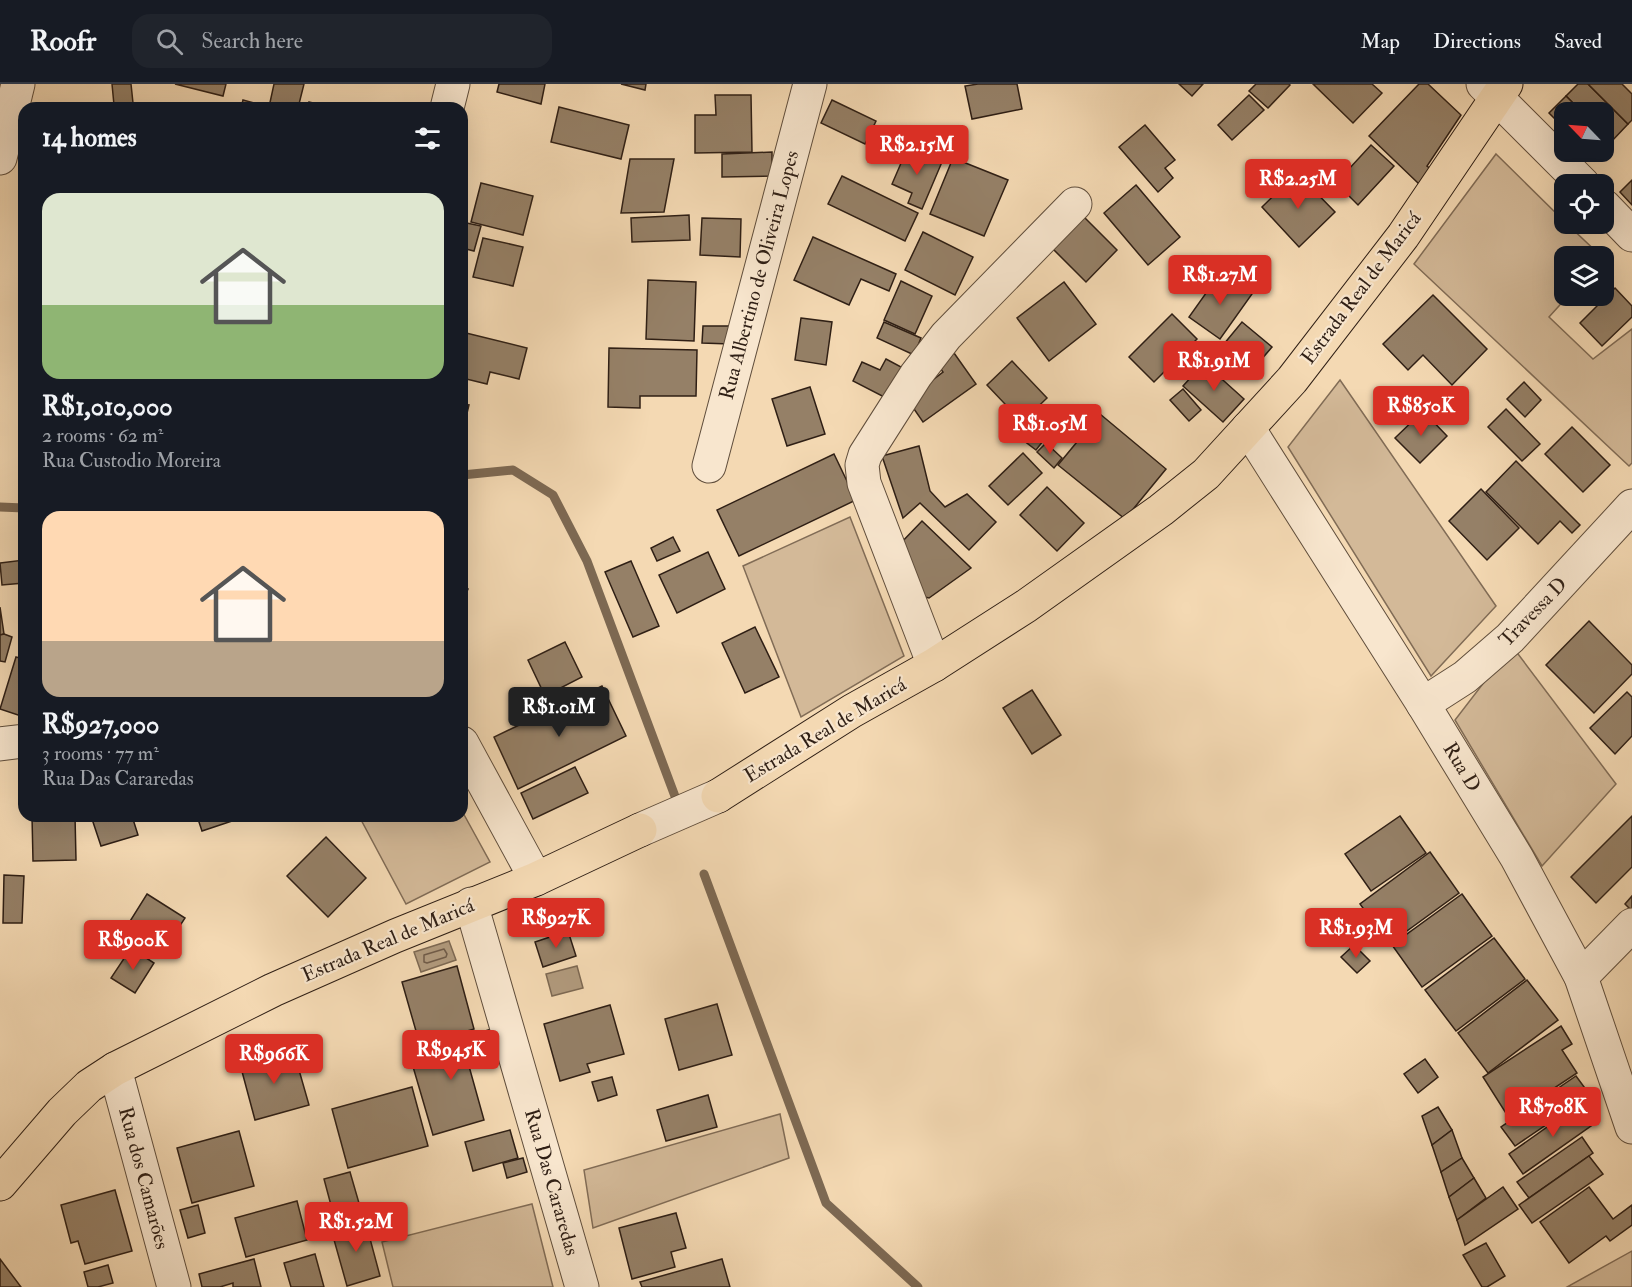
<!DOCTYPE html>
<html lang="en">
<head>
<meta charset="utf-8">
<style>
  :root { --surface:#171b24; --page:#20242c; --text:#f1f3f6; --muted:#9ea1a6; --line:#363941; --accent:#d93025 }
  body { margin:0; font-family:"IM FELL Double Pica",serif; background:var(--page); color:var(--text); height:100vh; display:flex; flex-direction:column; font-size:22px; white-space:nowrap }
  * { box-sizing:border-box; margin:0 }
  p { font-size:20px; color:var(--muted) }
  .icon { flex:none; width:33px; height:33px; fill:none; stroke:currentColor; stroke-width:2; stroke-linecap:round; stroke-linejoin:round }
  .map { position:relative; flex:1; overflow:hidden }
  .sheet { position:absolute; left:18px; top:18px; width:450px; height:720px; display:flex; flex-direction:column; background:var(--surface); border-radius:18px; box-shadow:0 6px 24px #0002 }
  .sheet>* { flex:none }
  .needle { width:39px; rotate:295deg }
  .fabs { position:absolute; left:1554px; top:18px; display:grid; gap:12px }
  .fabs a { display:grid; place-items:center; width:60px; height:60px; border-radius:12px; background:var(--surface); box-shadow:0 6px 24px #0002; font-size:30px }
  .price { position:absolute; translate:-50% -51px; padding:0 14px; border-radius:6px; background:var(--accent); color:#fff; font-size:20px; line-height:39px; filter:drop-shadow(0 2px 3px #0008) }
  .price::after { content:''; position:absolute; left:50%; top:36px; width:18px; height:14px; margin-left:-9px; background:inherit; clip-path:polygon(0 0,100% 0,50% 100%) }
  .price.active { background:#222; color:#fff }
  ul { padding:0; list-style:none }
  li { display:grid; align-content:center; gap:12px; height:318px; padding:0 24px }
  li span { display:grid; place-items:center; height:186px; border-radius:18px; color:#555 }
  li>.icon { margin-inline-start:auto }
  span .icon { width:108px; height:108px; fill:#fffc; stroke-width:1 }
  li b { font-size:26px }
  h2 { display:flex; justify-content:space-between; align-items:center; height:72px; padding:0 24px; font-size:26px }
  header { display:flex; align-items:center; gap:36px; box-sizing:border-box; height:84px; padding:0 30px; background:var(--surface); border-bottom:2px solid var(--line) }
  header strong { font-size:28px }
  nav { display:flex; gap:33px; margin-inline-start:auto; font-size:21px }
  .search { width:420px; height:54px; background:var(--page); display:flex; align-items:center; gap:15px; box-sizing:border-box; padding:0 21px; border-radius:18px; color:var(--muted); font-size:22px }
  .map>svg:first-child { display:block }
</style>
</head>
<body>
<header>
<strong>Roofr</strong>
<div class="search"><svg class="icon" aria-label="search" viewBox="0 0 24 24"><circle cx="10" cy="10" r="6"/><path d="M15 15l6 6"/></svg>Search here</div>
<nav><a>Map</a><a>Directions</a><a>Saved</a></nav>
</header>
<div class="map">
<svg width="1632" height="1203" viewBox="0 0 1632 1203">
  <rect width="100%" height="100%" fill="#f4d9b3"/>
  <filter id="stains"><feTurbulence type="fractalNoise" baseFrequency=".00333" numOctaves="4"/><feColorMatrix values="0 0 0 0 .2 0 0 0 0 .09 0 0 0 0 .02 0 0 0 .5 -.17"/></filter>
  <radialGradient id="worn" r=".72"><stop offset=".6" stop-color="#630" stop-opacity="0"/><stop offset="1" stop-color="#630" stop-opacity=".3"/></radialGradient>
  <g fill="#d3b998" stroke="#816c56" stroke-width="1.5">
    <path d="M1496,70L1564,137V140H1567L1601,172H1564V212H1568L1549,233L1593,275L1632,245V379L1629,382L1414,180Z"/>
    <path d="M1340,296L1496,522L1431,592L1288,363Z"/>
    <path d="M850,433L904,572L801,633L743,482Z"/>
    <path d="M1512,562L1616,700L1542,782L1455,636Z"/>
    <path d="M462,727L490,778L406,820L359,732H462Z"/>
    <path d="M780,1030L789,1074L593,1144L584,1086Z"/>
    <path d="M532,1120L553,1203H393L382,1158Z"/>
    <path d="M1632,1167V1203H1567Z"/>
  </g>
  <g fill="#b19a7d" stroke="#7d6953" stroke-width="1.5">
    <path d="M449,857L456,876L421,888L414,868Z"/>
    <path d="M577,882L583,904L552,912L546,890Z"/>
  </g>
  <g fill="none" stroke-linecap="round" stroke-linejoin="round">
    <path stroke="#705c49" stroke-width="1.5" d="M444,865L447,870L446,873L427,879L424,878V871Z"/>
    <g stroke="#7d6953" stroke-width="9">
      <path d="M462,391L513,386L553,411L587,477L676,715"/>
      <path d="M0,423L24,424"/>
      <path d="M704,790L826,1119L918,1203"/>
    </g>
  </g>
  <g fill="#958067" stroke="#2f1f15" stroke-width="1.5">
    <path d="M112,0H131L133,19L114,21Z"/>
    <path d="M175,0H226L223,12Z"/>
    <path d="M274,0H304L298,24L269,23Z"/>
    <path d="M499,0H545L541,20L497,8Z"/>
    <path d="M621,0H646L645,6Z"/>
    <path d="M978,0H1017L1022,25L972,35L965,2Z"/>
    <path d="M1179,0H1203L1192,12Z"/>
    <path d="M1256,0H1289L1290,1L1268,24L1249,7Z"/>
    <path d="M1313,0H1372L1382,9L1353,39Z"/>
    <path d="M1419,0H1428L1461,31L1427,82L1432,86L1419,100L1369,52Z"/>
    <path d="M1578,0H1588L1628,40L1612,57L1604,49V28H1582L1566,12Z"/>
    <path d="M1588,0H1622L1632,10V36L1628,40Z"/>
    <path d="M715,11H751L752,68L695,69V31H716Z"/>
    <path d="M1249,11L1264,26L1232,56L1218,41Z"/>
    <path d="M1566,12L1582,28H1564V44L1549,29Z"/>
    <path d="M243,16L269,23V24H241Z"/>
    <path d="M832,16L876,37L865,60L821,39Z"/>
    <path d="M309,18L334,24H307Z"/>
    <path d="M559,23L629,41L621,75L551,58Z"/>
    <path d="M1145,41L1175,76L1165,84L1173,94L1158,108L1119,63Z"/>
    <path d="M1604,49L1612,57L1604,66Z"/>
    <path d="M1371,61L1394,82L1358,121L1336,99Z"/>
    <path d="M908,63L942,78L922,125L908,119L912,109L892,100Z"/>
    <path d="M772,68V92L722,93V70Z"/>
    <path d="M1588,68H1602L1595,74Z"/>
    <path d="M953,74L1008,96L984,152L930,130Z"/>
    <path d="M630,75H674L664,128L621,129Z"/>
    <path d="M1297,89L1335,128L1299,163L1262,123Z"/>
    <path d="M842,92L918,129L905,157L828,120Z"/>
    <path d="M1632,96V121L1620,108Z"/>
    <path d="M481,99L533,112L523,151L471,138Z"/>
    <path d="M1136,101L1180,153L1148,181L1104,129Z"/>
    <path d="M689,131L690,156L632,158L631,134Z"/>
    <path d="M1082,131L1117,166L1086,198L1051,163Z"/>
    <path d="M702,134L741,135L740,173L700,171Z"/>
    <path d="M462,138L481,142L474,167L462,164Z"/>
    <path d="M923,148L973,173L955,211L905,186Z"/>
    <path d="M813,153L896,190L889,207L861,195L849,221L794,196Z"/>
    <path d="M483,154L523,163L513,202L473,193Z"/>
    <path d="M1221,188L1252,210L1220,255L1189,233Z"/>
    <path d="M648,196L696,198L694,257L646,255Z"/>
    <path d="M901,197L932,212L915,250L884,236Z"/>
    <path d="M1064,198L1096,240L1049,277L1017,234Z"/>
    <path d="M1615,204L1632,222V233L1602,262L1580,239Z"/>
    <path d="M1433,211L1487,265L1452,301L1423,271L1408,286L1383,260Z"/>
    <path d="M1172,230L1197,255L1154,298L1129,273Z"/>
    <path d="M801,234L832,238L826,281L795,276Z"/>
    <path d="M884,238L921,254L914,271L877,254Z"/>
    <path d="M1242,238L1272,263L1248,291L1219,266Z"/>
    <path d="M703,242H731L730,260L702,259Z"/>
    <path d="M462,248L527,264L519,295L490,288L487,300L462,294Z"/>
    <path d="M609,264L697,266L696,312H640V324L608,323Z"/>
    <path d="M954,269L976,300L923,338L914,325L925,302L943,288L938,281Z"/>
    <path d="M886,275L903,284L888,315L853,297L862,278L880,286Z"/>
    <path d="M1012,277L1047,314L1022,338L987,301Z"/>
    <path d="M1204,279L1244,315L1223,338L1183,302Z"/>
    <path d="M1524,298L1541,316L1525,333L1507,315Z"/>
    <path d="M810,303L825,350L787,362L772,315Z"/>
    <path d="M1183,305L1201,326L1189,337L1170,316Z"/>
    <path d="M462,320L469,321L462,350Z"/>
    <path d="M1506,325L1540,360L1522,377L1488,343Z"/>
    <path d="M1423,327L1447,352L1420,379L1395,354Z"/>
    <path d="M1100,330L1166,385L1125,435L1058,381Z"/>
    <path d="M1034,342L1047,352L1036,366L1023,356Z"/>
    <path d="M1572,343L1610,381L1583,408L1545,370Z"/>
    <path d="M1046,359L1062,374L1054,384L1037,368Z"/>
    <path d="M919,362L930,407L945,423L967,410L996,438L969,466L920,419L903,434L882,372Z"/>
    <path d="M1023,369L1042,389L1008,421L989,402Z"/>
    <path d="M834,370L856,416L739,472L717,426Z"/>
    <path d="M1516,377L1580,441L1572,449L1560,437L1538,460L1486,408Z"/>
    <path d="M1047,403L1084,439L1057,467L1020,431Z"/>
    <path d="M1481,405L1519,444L1487,476L1449,437Z"/>
    <path d="M922,437L971,484L929,514L916,511L899,461Z"/>
    <path d="M673,453L680,467L657,477L651,464Z"/>
    <path d="M708,468L725,505L677,529L659,491Z"/>
    <path d="M24,476V499L2,501L0,479Z"/>
    <path d="M631,477L659,542L633,553L605,488Z"/>
    <path d="M462,503L468,505L462,520Z"/>
    <path d="M0,523L4,550L0,551Z"/>
    <path d="M1589,537L1632,581V590L1594,629L1546,581Z"/>
    <path d="M755,543L779,593L745,609L722,559Z"/>
    <path d="M4,550L12,553L5,578L0,577V551Z"/>
    <path d="M565,558L582,593L545,612L528,576Z"/>
    <path d="M16,573L24,575V633L0,625Z"/>
    <path d="M602,602L626,652L518,705L494,653L557,623L563,634L584,624L579,613Z"/>
    <path d="M1032,606L1061,651L1032,670L1003,624Z"/>
    <path d="M1627,608L1632,613V652L1615,670L1590,644Z"/>
    <path d="M575,683L588,709L533,735L521,709Z"/>
    <path d="M32,732H75L76,776L33,777Z"/>
    <path d="M91,732H132L138,751L101,762Z"/>
    <path d="M197,732H237L238,735L202,747Z"/>
    <path d="M1400,732L1426,769L1371,807L1345,770Z"/>
    <path d="M1632,732V783L1596,819L1571,793Z"/>
    <path d="M326,753L366,794L328,833L287,792Z"/>
    <path d="M1430,768L1459,809L1389,860L1360,820Z"/>
    <path d="M4,791L24,792L22,839H3Z"/>
    <path d="M147,810L185,834L159,874L122,850Z"/>
    <path d="M1462,810L1492,852L1422,903L1392,861Z"/>
    <path d="M1632,812V827L1625,820Z"/>
    <path d="M568,847L576,872L543,883L535,858Z"/>
    <path d="M1494,854L1525,895L1456,947L1425,906Z"/>
    <path d="M1354,861L1370,877L1357,889L1341,873Z"/>
    <path d="M131,864L154,879L135,909L111,894Z"/>
    <path d="M457,882L474,945L420,961L402,898Z"/>
    <path d="M1527,896L1558,936L1488,989L1458,949Z"/>
    <path d="M717,920L732,971L679,986L665,935Z"/>
    <path d="M610,921L624,970L587,980L590,988L560,997L544,940Z"/>
    <path d="M1561,942L1572,960L1562,966L1577,989L1509,1034L1483,993Z"/>
    <path d="M492,945L498,965L467,975L484,1036L433,1051L409,969Z"/>
    <path d="M293,965L309,1021L255,1036L240,980Z"/>
    <path d="M1425,975L1438,993L1418,1009L1404,990Z"/>
    <path d="M1576,992L1590,1011L1515,1062L1501,1043Z"/>
    <path d="M612,993L617,1011L598,1017L592,998Z"/>
    <path d="M412,1003L428,1062L348,1084L332,1025Z"/>
    <path d="M708,1011L717,1043L666,1057L657,1026Z"/>
    <path d="M1584,1017L1598,1037L1523,1090L1509,1070Z"/>
    <path d="M1438,1023L1452,1046L1432,1061L1422,1032Z"/>
    <path d="M510,1046L518,1074L473,1087L465,1058Z"/>
    <path d="M1452,1046L1462,1074L1441,1088L1432,1061Z"/>
    <path d="M239,1047L254,1102L192,1119L177,1064Z"/>
    <path d="M1582,1053L1593,1069L1529,1114L1517,1098Z"/>
    <path d="M1589,1072L1603,1090L1532,1139L1519,1121Z"/>
    <path d="M523,1074L527,1088L507,1094L503,1079Z"/>
    <path d="M1462,1074L1474,1094L1449,1113L1441,1088Z"/>
    <path d="M350,1088L363,1133L336,1140L324,1095Z"/>
    <path d="M1474,1094L1486,1114L1457,1136L1449,1113Z"/>
    <path d="M1503,1103L1518,1125L1465,1161L1457,1136Z"/>
    <path d="M1589,1103L1613,1135L1632,1121V1141L1610,1157L1606,1152L1569,1179L1540,1138Z"/>
    <path d="M115,1106L132,1167L85,1180L78,1157L71,1159L61,1121Z"/>
    <path d="M297,1117L307,1156L246,1173L235,1134Z"/>
    <path d="M198,1121L205,1149L188,1154L180,1126Z"/>
    <path d="M676,1129L686,1164L671,1168L675,1183L632,1195L619,1144Z"/>
    <path d="M365,1136L380,1192L347,1202L331,1145Z"/>
    <path d="M1486,1159L1505,1192L1487,1203H1482L1463,1171Z"/>
    <path d="M315,1170L324,1203H291L284,1179Z"/>
    <path d="M0,1175L21,1203H0Z"/>
    <path d="M254,1175L261,1203H233V1199L220,1203H202L199,1190Z"/>
    <path d="M722,1175L730,1203H642L640,1198Z"/>
    <path d="M108,1181L113,1199L98,1203H88L84,1188Z"/>
  </g>
  <g fill="none" stroke-linecap="round" stroke-linejoin="round">
    <defs>
      <g id="minor">
        <path d="M1483,0L1583,100"/>
        <path d="M447,24L453,0"/>
        <path d="M0,74L18,0"/>
        <path d="M1604,122L1632,151"/>
        <path d="M1248,344L1423,620L1517,774L1581,893L1632,1043"/>
        <path d="M709,382L810,0"/>
        <path d="M934,581L864,399L862,381L865,371L916,291L946,252L1075,120"/>
        <path d="M1423,620L1465,593L1510,554L1632,422"/>
        <path d="M462,659L536,795"/>
        <path d="M0,660L24,657"/>
        <path d="M640,746L718,712"/>
        <path d="M471,820L582,1203"/>
        <path d="M1581,893L1632,841"/>
        <path d="M115,985L174,1203"/>
      </g>
      <g id="major">
        <path d="M718,712L852,627L934,581L1026,522L1161,426L1206,390L1292,296L1403,152L1506,0"/>
        <path d="M0,1100L62,1028L89,1002L115,985L273,906L395,852L536,795L640,746"/>
      </g>
    </defs>
    <use href="#minor" stroke="#604e3c" stroke-width="35"/>
    <use href="#major" stroke="#2f1f15" stroke-width="35"/>
    <use href="#minor" stroke="#f8e6ce" stroke-width="33"/>
    <use href="#major" stroke="#f4d9b3" stroke-width="33"/>
  </g>
  <g text-anchor="middle" dominant-baseline="central" stroke-width="4.5" stroke-linejoin="round" paint-order="stroke">
    <g font-size="20" fill="#2f1f15" stroke="#f8e6ce">
      <text transform="translate(759 191) rotate(-75)">Rua Albertino de Oliveira Lopes</text>
      <text transform="translate(1361 204) rotate(-53)">Estrada Real de Maricá</text>
      <text transform="translate(1533 528) rotate(-46)">Travessa D</text>
      <text transform="translate(825 646) rotate(-31)">Estrada Real de Maricá</text>
      <text transform="translate(1462 683) rotate(59)">Rua D</text>
      <text transform="translate(388 856) rotate(-23)">Estrada Real de Maricá</text>
      <text transform="translate(144 1094) rotate(75)">Rua dos Camarões</text>
      <text transform="translate(552 1098) rotate(74)">Rua Das Cararedas</text>
    </g>
  </g>
  <rect width="100%" height="100%" filter="url(#stains)"/>
  <rect width="100%" height="100%" fill="url(#worn)"/>
</svg>
<div class="fabs">
<a><svg class="needle" viewBox="-14 -14 28 28"><path d="M0-13l5 13h-10z" fill="#e53935"/><path d="M0 13l5-13h-10z" fill="#9ea1a6"/></svg></a>
<a><svg class="icon" aria-label="locate" viewBox="0 0 24 24"><circle cx="12" cy="12" r="6"/><path d="M12 2v4M12 18v4M2 12h4M18 12h4"/></svg></a>
<a><svg class="icon" aria-label="layers" viewBox="0 0 24 24"><path d="M12 4l9 5-9 5-9-5zM3 14l9 5 9-5"/></svg></a>
</div>
<b class="price" style="left:917px;top:92px">R$2.15M</b>
<b class="price" style="left:1298px;top:126px">R$2.25M</b>
<b class="price" style="left:1220px;top:222px">R$1.27M</b>
<b class="price" style="left:1214px;top:308px">R$1.91M</b>
<b class="price" style="left:1421px;top:353px">R$850K</b>
<b class="price" style="left:1050px;top:371px">R$1.05M</b>
<b class="price active" style="left:559px;top:654px">R$1.01M</b>
<b class="price" style="left:556px;top:865px">R$927K</b>
<b class="price" style="left:1356px;top:875px">R$1.93M</b>
<b class="price" style="left:133px;top:887px">R$900K</b>
<b class="price" style="left:451px;top:997px">R$945K</b>
<b class="price" style="left:274px;top:1001px">R$966K</b>
<b class="price" style="left:1553px;top:1054px">R$708K</b>
<b class="price" style="left:356px;top:1169px">R$1.52M</b>
<section class="sheet">
<h2>14 homes<svg class="icon" aria-label="filters" viewBox="0 0 24 24"><path d="M4 7h16M4 17h16"/><circle cx="9" cy="7" r="2"/><circle cx="15" cy="17" r="2"/></svg></h2>
<ul>
<li><span style="background:linear-gradient(#dfe7d0 60%,#8fb573 0)"><svg class="icon" aria-label="home" viewBox="0 0 24 24"><path d="M3 11l9-7 9 7M6 9v11h12V9"/></svg></span><div><b>R$1,010,000</b><p>2 rooms · 62 m²</p><p>Rua Custodio Moreira</p></div></li>
<li><span style="background:linear-gradient(#ffd9b3 70%,#b9a48a 0)"><svg class="icon" aria-label="home" viewBox="0 0 24 24"><path d="M3 11l9-7 9 7M6 9v11h12V9"/></svg></span><div><b>R$927,000</b><p>3 rooms · 77 m²</p><p>Rua Das Cararedas</p></div></li>
</ul>
</section>
</div>
</body>
</html>
